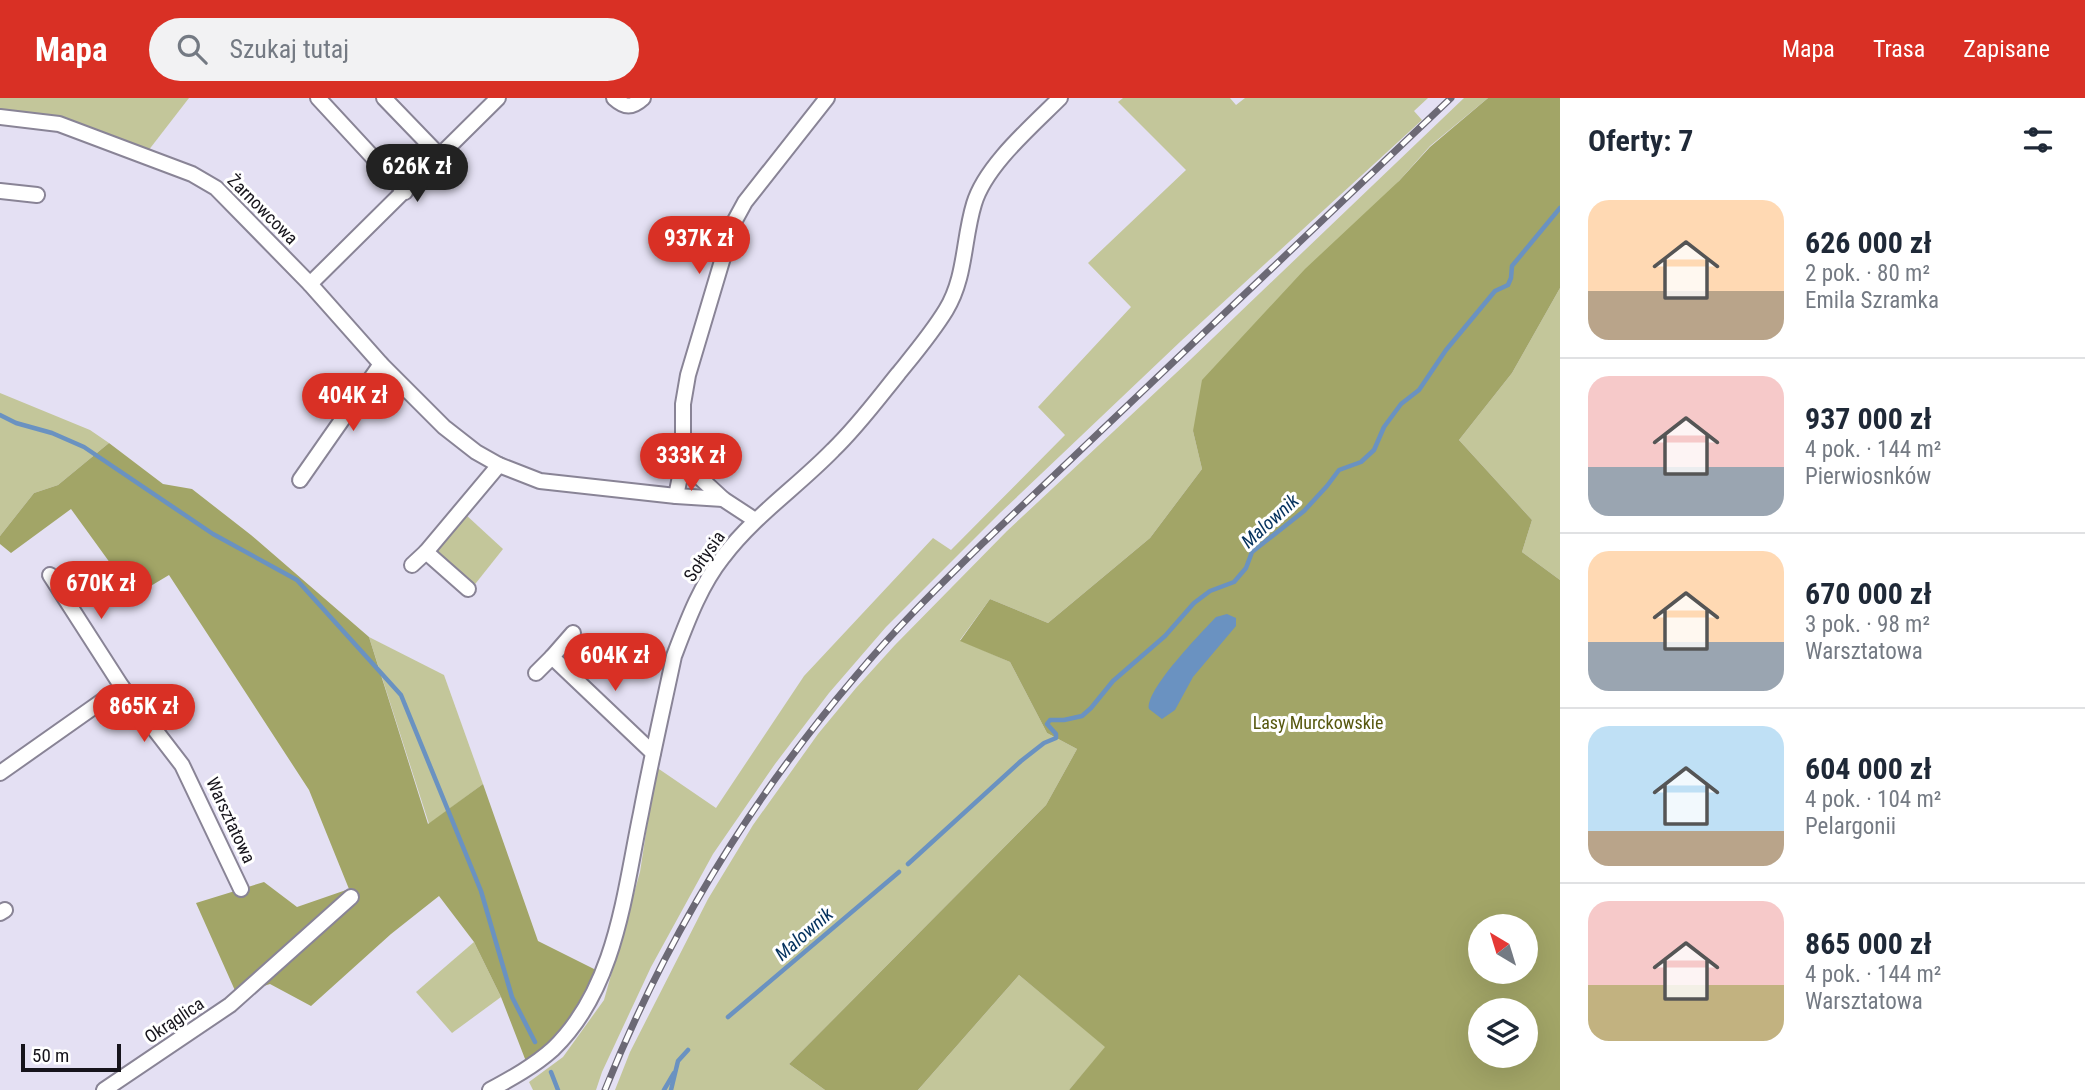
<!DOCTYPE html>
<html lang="pl">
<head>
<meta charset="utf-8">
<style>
  :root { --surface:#fff; --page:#f2f2f3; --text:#1f2937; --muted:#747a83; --line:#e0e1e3; --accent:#d93025 }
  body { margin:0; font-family:"Roboto Condensed",sans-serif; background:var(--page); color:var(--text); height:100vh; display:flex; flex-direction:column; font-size:26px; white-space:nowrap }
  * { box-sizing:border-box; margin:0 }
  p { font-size:23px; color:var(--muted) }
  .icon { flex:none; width:38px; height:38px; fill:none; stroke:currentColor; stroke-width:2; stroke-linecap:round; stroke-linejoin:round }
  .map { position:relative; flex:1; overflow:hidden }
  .side { display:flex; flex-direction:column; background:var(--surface); width:525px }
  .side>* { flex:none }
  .needle { width:46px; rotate:322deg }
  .controls { position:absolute; left:1468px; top:816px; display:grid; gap:14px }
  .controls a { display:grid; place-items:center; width:70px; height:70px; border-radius:50%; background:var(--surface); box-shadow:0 7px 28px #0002; font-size:35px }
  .scale { position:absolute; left:21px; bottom:18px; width:100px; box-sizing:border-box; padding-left:7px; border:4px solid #16141b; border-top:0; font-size:19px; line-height:24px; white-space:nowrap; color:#16141b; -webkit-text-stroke:5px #fff; paint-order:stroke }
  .price { position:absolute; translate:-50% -60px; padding:0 16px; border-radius:24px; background:var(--accent); color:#fff; font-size:23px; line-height:46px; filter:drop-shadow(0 2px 4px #0008) }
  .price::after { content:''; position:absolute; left:50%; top:42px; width:21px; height:16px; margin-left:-10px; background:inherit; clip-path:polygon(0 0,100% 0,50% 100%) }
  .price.current { background:#222; color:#fff }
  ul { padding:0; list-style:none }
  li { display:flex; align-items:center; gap:21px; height:175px; padding:0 28px }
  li+li { border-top:2px solid var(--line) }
  li span { display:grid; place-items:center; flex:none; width:196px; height:140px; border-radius:21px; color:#555 }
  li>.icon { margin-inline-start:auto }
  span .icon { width:84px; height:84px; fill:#fffc; stroke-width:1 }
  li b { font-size:30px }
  h2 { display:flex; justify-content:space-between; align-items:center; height:84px; padding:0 28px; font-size:30px }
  header { display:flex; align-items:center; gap:42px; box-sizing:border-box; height:98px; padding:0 35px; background:var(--accent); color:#fff }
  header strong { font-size:33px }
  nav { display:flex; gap:38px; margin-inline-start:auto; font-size:24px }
  .search { width:490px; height:63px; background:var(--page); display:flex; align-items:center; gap:18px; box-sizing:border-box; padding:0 24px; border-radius:38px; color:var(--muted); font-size:26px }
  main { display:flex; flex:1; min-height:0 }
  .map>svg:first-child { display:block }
</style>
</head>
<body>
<header>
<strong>Mapa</strong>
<div class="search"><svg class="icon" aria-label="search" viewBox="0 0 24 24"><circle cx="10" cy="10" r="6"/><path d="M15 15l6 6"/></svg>Szukaj tutaj</div>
<nav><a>Mapa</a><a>Trasa</a><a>Zapisane</a></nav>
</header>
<main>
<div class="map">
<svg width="1560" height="992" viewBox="0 0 1560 992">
  <rect width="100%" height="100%" fill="#e4e0f3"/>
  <g fill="#c3c69a">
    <path d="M0,0H189L148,53L0,14Z"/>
    <path d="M1123,0H1230L1236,7L1245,0H1428L1414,13L1422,22L1181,243L1000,415L886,529L829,595L775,666L713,756L651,869L602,974L596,992H533L529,984L563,959L604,902L640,774L656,669L716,710L804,578L933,440L951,452L1065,337L1038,309L1131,209L1088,165L1186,72L1118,4Z"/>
    <path d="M1464,0H1488L1430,48L1399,83L1193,333L1202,371L1150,440L1048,525L990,501L960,542L1010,564L1047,635L1077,651L1046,707L789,966L825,992H615L630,954L708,801L753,727L818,636L856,590L895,547L1007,433L1190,262Z"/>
    <path d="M1560,190V482L1522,454L1532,422L1459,342L1512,275Z"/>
    <path d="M0,295L90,332L109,345L58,387L34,395L0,438Z"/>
    <path d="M465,416L503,451L472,490L437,458L436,449Z"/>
    <path d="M369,539L444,577L483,686L429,726Z"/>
    <path d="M474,844L501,899L452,935L416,894Z"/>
    <path d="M1019,877L1106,949L1069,992H918Z"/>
  </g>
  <g fill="#a2a567" fill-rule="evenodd">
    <path d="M1488,0H1560V190L1512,275L1459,342L1532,422L1522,454L1560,482V992H1069L1105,949L1019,877L918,992H825L789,966L1046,707L1077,651L1047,635L1010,564L960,543L990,501L1048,525L1150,440L1202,371L1193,333L1202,282L1305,171L1399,83L1430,49ZM1480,828H1526V873H1480ZM1480,912H1526V957H1480Z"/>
    <path d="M109,345L163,386L192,391L251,437L369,539L428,726L483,686L538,843L596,872L569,922L527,966L501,899L474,844L439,798L391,836L311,908L270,886L237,897L196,805L264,784L297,809L349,791L309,692L169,477L134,498L71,411L11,455L0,446V438L34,395L58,387Z"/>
  </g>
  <path fill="#6a92c1" d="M1227,516L1236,520V528L1193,579L1175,612L1162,621L1149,611C1145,592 1201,535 1216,519Z"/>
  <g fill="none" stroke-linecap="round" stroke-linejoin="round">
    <g stroke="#6a92c1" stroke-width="4.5">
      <path d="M0,317L16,325L52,335L84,349L213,436L297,482L401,597L481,793L512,899L535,944"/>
      <path d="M908,766L1021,663L1044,645L1056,640V636L1047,626L1050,622H1064L1082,618L1091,610L1113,583L1165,538L1194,505L1210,493L1234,484L1246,470L1252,454L1304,413L1327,388L1339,372L1361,364L1374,352L1384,329L1401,306L1419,292L1446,252L1495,193L1508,187L1511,180L1512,168L1560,110"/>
      <path d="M728,919L899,774"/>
      <path d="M551,974L558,992"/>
      <path d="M664,992L674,975"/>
      <path d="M671,992L678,963L688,952"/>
    </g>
    <defs>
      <g id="minor">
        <path d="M318,0L405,94"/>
        <path d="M384,0L440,58"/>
        <path d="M614,0C625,10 632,10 643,0"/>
        <path d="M0,19L59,26L192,76L216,90L310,186L381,266L444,329L476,354L499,367L540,383L676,398L723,401L755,422"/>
        <path d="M0,93L37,97"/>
        <path d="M310,186L498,0"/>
        <path d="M683,364L723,401"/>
        <path d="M300,382L381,266"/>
        <path d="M676,398L683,364V306L688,277L733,126L745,104L827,0"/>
        <path d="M426,454L468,491"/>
        <path d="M412,467L426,454L499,367"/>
        <path d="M50,477L122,589"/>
        <path d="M573,535L552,559L653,655"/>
        <path d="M536,575L552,559"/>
        <path d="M0,675L122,589L182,667L241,791"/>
        <path d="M0,815L5,812"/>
        <path d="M104,992L230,907L351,799"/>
        <path d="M490,992C512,980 534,968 553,951C616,890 624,796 641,715C651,662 663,610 674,558C687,524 700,488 723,459C754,418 797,389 833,352C857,329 877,302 898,276C915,255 932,235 946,212C966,179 963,142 974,106C985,68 1032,28 1060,0"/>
      </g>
    </defs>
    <use href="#minor" stroke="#898496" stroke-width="18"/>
    <use href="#minor" stroke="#fff" stroke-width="14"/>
    <defs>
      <path id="rail" d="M605,992C665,842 750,702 855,579C895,531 939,488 984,444L1451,0"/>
    </defs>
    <use href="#rail" stroke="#6c6975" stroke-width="7"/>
    <use href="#rail" stroke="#fff" stroke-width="4.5" stroke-dasharray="13" stroke-linecap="butt"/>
  </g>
  <g text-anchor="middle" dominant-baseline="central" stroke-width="6" stroke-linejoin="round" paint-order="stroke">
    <g font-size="18" fill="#16141b" stroke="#fff">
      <text transform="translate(263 111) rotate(45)">Żarnowcowa</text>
      <text transform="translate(704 458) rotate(-55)">Sołtysia</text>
      <text transform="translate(231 722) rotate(65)">Warsztatowa</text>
      <text transform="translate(174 922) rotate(-34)">Okrąglica</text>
    </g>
    <g font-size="18" fill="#57580f" stroke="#fff">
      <text x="1318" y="624">Lasy Murckowskie</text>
    </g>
    <g font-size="19" font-style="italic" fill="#04315d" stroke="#fff">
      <text transform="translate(1270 423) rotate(-42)">Malownik</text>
      <text transform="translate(804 836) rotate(-41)">Malownik</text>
    </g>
  </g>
</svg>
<div class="controls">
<a><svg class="needle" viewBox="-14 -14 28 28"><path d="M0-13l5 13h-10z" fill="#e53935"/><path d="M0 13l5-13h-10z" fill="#747a83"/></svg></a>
<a><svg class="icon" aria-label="layers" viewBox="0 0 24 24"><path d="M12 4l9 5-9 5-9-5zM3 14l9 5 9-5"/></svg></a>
</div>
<div class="scale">50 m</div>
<b class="price current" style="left:417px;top:106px">626K zł</b>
<b class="price" style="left:699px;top:178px">937K zł</b>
<b class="price" style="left:353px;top:335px">404K zł</b>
<b class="price" style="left:691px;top:395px">333K zł</b>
<b class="price" style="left:101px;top:523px">670K zł</b>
<b class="price" style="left:615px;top:595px">604K zł</b>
<b class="price" style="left:144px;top:646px">865K zł</b>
</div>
<section class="side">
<h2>Oferty: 7<svg class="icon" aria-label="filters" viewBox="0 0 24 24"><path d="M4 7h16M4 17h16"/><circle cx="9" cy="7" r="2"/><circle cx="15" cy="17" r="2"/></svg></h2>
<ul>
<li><span style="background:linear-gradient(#ffd9b3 65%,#b9a48a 0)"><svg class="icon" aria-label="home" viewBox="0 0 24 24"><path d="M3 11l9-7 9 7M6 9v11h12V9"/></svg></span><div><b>626 000 zł</b><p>2 pok. · 80 m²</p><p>Emila Szramka</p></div></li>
<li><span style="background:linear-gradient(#f6c9c9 65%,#9aa5b1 0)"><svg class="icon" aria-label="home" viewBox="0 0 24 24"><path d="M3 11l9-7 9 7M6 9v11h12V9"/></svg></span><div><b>937 000 zł</b><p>4 pok. · 144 m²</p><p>Pierwiosnków</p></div></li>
<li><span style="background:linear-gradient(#ffd9b3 65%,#9aa5b1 0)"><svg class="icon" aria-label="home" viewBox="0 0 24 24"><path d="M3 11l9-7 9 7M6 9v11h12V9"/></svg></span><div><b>670 000 zł</b><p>3 pok. · 98 m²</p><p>Warsztatowa</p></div></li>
<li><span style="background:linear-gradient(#bfe0f5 75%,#b9a48a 0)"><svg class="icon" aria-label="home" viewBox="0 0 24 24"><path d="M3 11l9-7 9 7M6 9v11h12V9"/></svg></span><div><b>604 000 zł</b><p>4 pok. · 104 m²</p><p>Pelargonii</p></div></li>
<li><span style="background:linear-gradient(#f6c9c9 60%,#c2b280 0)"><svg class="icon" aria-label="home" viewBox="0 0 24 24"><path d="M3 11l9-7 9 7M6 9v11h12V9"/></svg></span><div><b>865 000 zł</b><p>4 pok. · 144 m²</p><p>Warsztatowa</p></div></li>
</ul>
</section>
</main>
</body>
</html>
